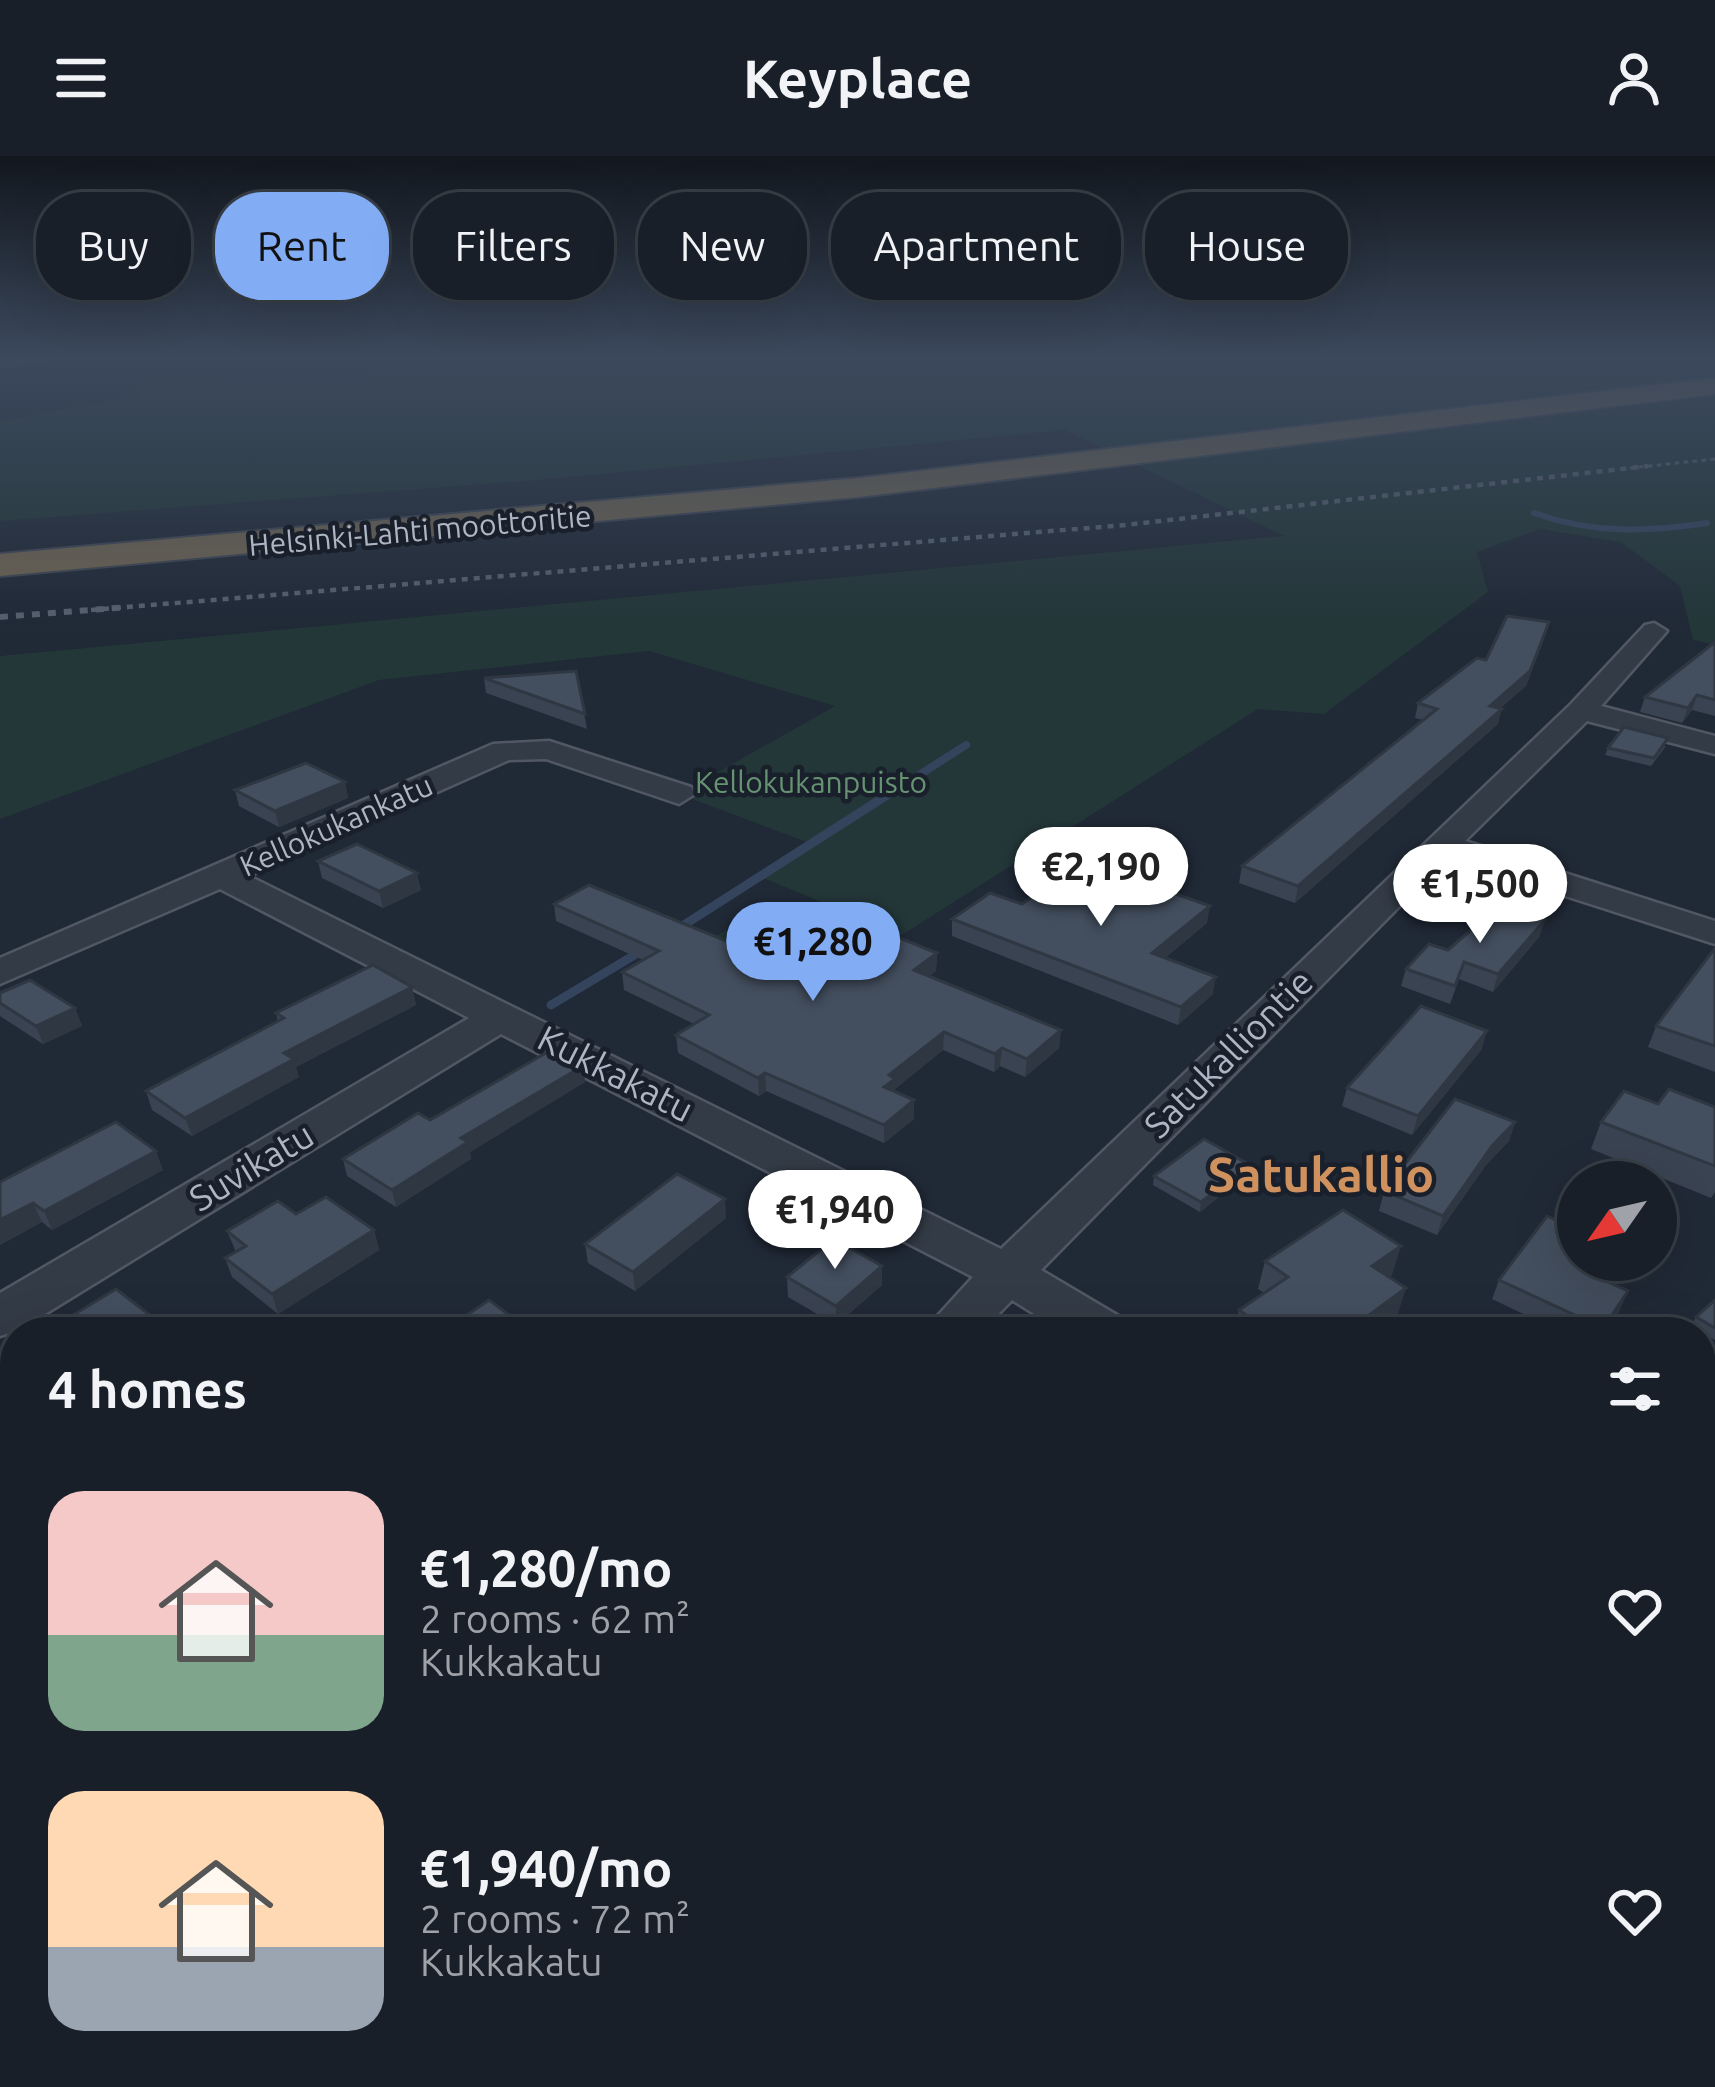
<!DOCTYPE html>
<html lang="en">
<head>
<meta charset="utf-8">
<style>
  :root { --surface:#181f28; --page:#252c34; --text:#f1f3f6; --muted:#9fa2a8; --line:#363d45; --accent:#82acf4 }
  body { margin:0; font-family:Ubuntu,sans-serif; background:var(--page); color:var(--text); height:100vh; display:flex; flex-direction:column; font-size:45px; white-space:nowrap }
  * { box-sizing:border-box; margin:0 }
  p { font-size:39px; color:var(--muted) }
  .icon { flex:none; width:66px; height:66px; fill:none; stroke:currentColor; stroke-width:2; stroke-linecap:round; stroke-linejoin:round }
  .map { position:relative; flex:1; overflow:hidden }
  .sheet { position:absolute; left:0px; top:1161px; width:1716px; height:771px; display:flex; flex-direction:column; background:var(--surface); border-radius:48px 48px 0 0; box-shadow:0 12px 48px #0002,0 0 0 3px var(--line) }
  .sheet>* { flex:none }
  .guide { position:absolute; left:36px; top:36px; width:1644px; height:108px; display:flex; gap:24px }
  .needle { width:78px; rotate:236deg }
  .fabs { position:absolute; left:1557px; top:1005px; display:grid; gap:24px }
  .fabs a { display:grid; place-items:center; width:120px; height:120px; border-radius:50%; background:var(--surface); box-shadow:0 12px 48px #0002,0 0 0 3px var(--line); font-size:60px }
  .price { position:absolute; translate:-50% -102px; padding:0 27px; border-radius:42px; background:#fff; color:#222; font-size:39px; line-height:78px; filter:drop-shadow(0 3px 6px #0008) }
  .price::after { content:''; position:absolute; left:50%; top:72px; width:36px; height:27px; margin-left:-18px; background:inherit; clip-path:polygon(0 0,100% 0,50% 100%) }
  .price.current { background:var(--accent); color:#111 }
  ul { padding:0; list-style:none }
  li { display:flex; align-items:center; gap:36px; height:300px; padding:0 48px }
  li span { display:grid; place-items:center; flex:none; width:336px; height:240px; border-radius:36px; color:#555 }
  li>.icon { margin-inline-start:auto }
  span .icon { width:144px; height:144px; fill:#fffc; stroke-width:1 }
  li b { font-size:51px }
  h2 { display:flex; justify-content:space-between; align-items:center; height:144px; padding:0 48px; font-size:51px }
  .chip { padding:0 42px; border-radius:48px; background:var(--surface); box-shadow:0 12px 48px #0002,0 0 0 3px var(--line); font-size:42px; line-height:108px }
  .chip.current { background:var(--accent); color:#111 }
  header { display:flex; justify-content:space-between; align-items:center; height:156px; padding:0 48px; background:var(--surface); font-size:54px; font-weight:600 }
  .map>svg:first-child { display:block }
</style>
</head>
<body>
<header><svg class="icon" aria-label="menu" viewBox="0 0 24 24"><path d="M4 6h16M4 12h16M4 18h16"/></svg>Keyplace<svg class="icon" aria-label="person" viewBox="0 0 24 24"><circle cx="12" cy="8" r="4"/><path d="M4 21q1-7 8-7t8 7"/></svg></header>
<div class="map">
<svg width="1715" height="1931" viewBox="0 0 1715 1931">
  <rect width="100%" height="100%" fill="#202936"/>
  <g fill="#233638">
    <path d="M383,201H1715V489L1693,484L1680,430L1621,386L1540,373L1477,396L1488,436L1324,558L1258,553L902,779L763,722L812,688L679,638L835,550L649,495L379,524L0,663V500L1284,380L1065,274L536,324L0,365V265L139,240L134,219L357,234Z"/>
    <path d="M771,746L837,772L766,819L700,790Z"/>
    <path d="M1036,1917H1127L1144,1931H1026Z"/>
  </g>
  <g fill="none" stroke-linecap="round" stroke-linejoin="round">
    <path stroke="#34445d" stroke-width="6" d="M1534,357C1592,378 1647,376 1707,367"/>
    <path stroke="#34445d" stroke-width="8" d="M902,630L966,589"/>
    <g stroke="#34445d" stroke-width="9">
      <path d="M676,774L906,627"/>
      <path d="M551,849L643,794"/>
    </g>
    <defs>
      <g id="street">
        <path d="M0,201H55L0,209Z"/>
        <path d="M1654,467L1667,475L1601,550L1715,580V598L1587,565L1465,685L1715,765V788L1447,702L1041,1114L1122,1162L1129,1176H1063L1012,1144L981,1176H923L973,1121L501,878L19,1174L0,1180V1137L469,862L220,733L0,828V802L493,588L549,585L691,631L695,638L679,648L546,603L509,604L249,720L1001,1093L1571,548L1645,469Z"/>
        <path d="M1701,1514L1715,1520V1585L1701,1580Z"/>
        <path d="M140,1917H229L224,1931H134Z"/>
      </g>
      <path id="highway" d="M1715,222V238L859,341L0,420V398L859,322Z"/>
    </defs>
    <use href="#street" stroke="#515864" stroke-width="5"/>
    <use href="#highway" stroke="#3e4551" stroke-width="4"/>
    <use href="#street" fill="#333b46" fill-rule="evenodd"/>
    <use href="#highway" fill="#6c6251" fill-rule="evenodd"/>
    <path stroke="#555f6d" stroke-width="3" stroke-dasharray="4.5 4.5" stroke-linecap="butt" d="M1621,313L1715,303"/>
    <path stroke="#555f6d" stroke-width="4.5" stroke-dasharray="6 6" stroke-linecap="butt" d="M91,454L1125,369L1648,310"/>
    <path stroke="#555f6d" stroke-width="6" stroke-dasharray="8 8" stroke-linecap="butt" d="M0,461L128,451"/>
  </g>
  <g fill="#3a4351">
    <path d="M1545,480L1526,530L1500,552L1498,568L1295,747L1239,727L1242,710L1423,564L1415,562L1418,547L1486,504Z"/>
    <path d="M1715,486V560L1692,554L1682,567L1640,556L1645,541Z"/>
    <path d="M576,515L587,573L486,537L484,522Z"/>
    <path d="M1666,590L1651,610L1605,599L1608,592Z"/>
    <path d="M345,626L348,642L279,671L239,650L235,634Z"/>
    <path d="M318,705L421,734L383,752L322,722Z"/>
    <path d="M554,748L780,807L937,797L936,815L929,820L1061,874L1059,892L1025,921L1000,910L994,916L943,894L895,933V935L914,944V963L884,987L766,935L759,940L678,897L676,879L694,868L624,834L622,816L643,804L556,765Z"/>
    <path d="M1022,748L1207,767L1165,802L1213,838L1178,869L952,780V763Z"/>
    <path d="M1545,764L1539,781L1493,836L1459,823L1450,848L1401,830L1406,813L1448,794Z"/>
    <path d="M1715,792V916L1648,891L1656,870Z"/>
    <path d="M412,831L416,849L296,911L299,921L192,980L152,954L146,935L278,866L276,857Z"/>
    <path d="M0,837L75,852L82,870L43,888L0,860Z"/>
    <path d="M1482,893L1412,979L1342,950L1347,932Z"/>
    <path d="M583,910L585,926L470,996L471,1003L396,1051L347,1020L343,1003L430,964Z"/>
    <path d="M1658,948L1715,951V1036L1711,1042L1591,993L1601,966Z"/>
    <path d="M1515,966L1509,985L1486,1009L1437,1079L1379,1055L1384,1035Z"/>
    <path d="M163,1014L52,1074L42,1066L0,1089V1026Z"/>
    <path d="M1248,1018L1200,1056L1153,1029L1154,1020Z"/>
    <path d="M296,1058L374,1074L379,1094L278,1158L232,1121L225,1102L236,1096L227,1075Z"/>
    <path d="M726,1062L635,1135L588,1107L585,1088Z"/>
    <path d="M1265,1105L1392,1119L1389,1121L1397,1161L1377,1176H1234L1239,1154L1264,1137L1258,1133Z"/>
    <path d="M1593,1119L1620,1154L1605,1176H1561L1492,1143L1499,1124Z"/>
    <path d="M787,1121L882,1129L836,1169L788,1141Z"/>
    <path d="M1715,1144V1184L1691,1171L1696,1161Z"/>
    <path d="M1701,1354L1715,1362V1474L1701,1466Z"/>
    <path d="M559,1917H670L659,1931H574Z"/>
  </g>
  <g fill="#2f3742">
    <path d="M1549,466L1526,530L1486,565L1490,550Z"/>
    <path d="M1697,539L1692,554L1682,567L1688,552Z"/>
    <path d="M1502,553L1498,568L1295,747L1298,730Z"/>
    <path d="M345,626L348,642L279,671L275,655Z"/>
    <path d="M417,717L421,734L383,752L379,735Z"/>
    <path d="M1210,750L1207,767L1150,814L1152,797Z"/>
    <path d="M1545,764L1539,781L1493,836L1498,818Z"/>
    <path d="M937,797L936,815L913,831L914,814Z"/>
    <path d="M1216,821L1213,838L1178,869L1181,851Z"/>
    <path d="M412,831L416,849L296,911L299,921L192,980L185,962L284,897Z"/>
    <path d="M75,852L82,870L43,888L36,870Z"/>
    <path d="M1061,874L1059,892L1025,921L1027,903Z"/>
    <path d="M1487,875L1482,893L1412,979L1418,960Z"/>
    <path d="M944,876L943,894L895,933L894,941L884,931L889,919Z"/>
    <path d="M1002,892L1000,910L994,916L995,898Z"/>
    <path d="M583,910L585,926L470,996L471,1003L396,1051L392,1034L461,982Z"/>
    <path d="M765,917L766,935L759,940L758,922Z"/>
    <path d="M914,944V963L884,987V969Z"/>
    <path d="M1515,966L1509,985L1486,1009L1437,1079L1443,1060L1492,990Z"/>
    <path d="M156,995L163,1014L52,1074L44,1055Z"/>
    <path d="M1250,1009L1248,1018L1200,1056L1201,1046Z"/>
    <path d="M725,1043L726,1062L635,1135L633,1116Z"/>
    <path d="M33,1047L42,1066L0,1089V1064Z"/>
    <path d="M374,1074L379,1094L278,1158L272,1138Z"/>
    <path d="M1401,1090L1392,1119L1364,1139L1372,1110Z"/>
    <path d="M1597,1104H1602L1580,1137L1588,1117Z"/>
    <path d="M882,1110V1129L836,1169V1150Z"/>
    <path d="M1406,1132L1397,1161L1377,1176H1346Z"/>
    <path d="M1628,1135L1620,1154L1605,1176H1602Z"/>
    <path d="M15,1312V1352L0,1363V1322Z"/>
    <path d="M15,1804V1832L2,1816Z"/>
    <path d="M653,1917H670L659,1931H642Z"/>
  </g>
  <g fill="#434e5e" stroke="#2f3742" stroke-width="3">
    <path d="M1507,460L1549,466L1530,515L1490,550L1502,553L1298,730L1242,710L1437,553L1418,547L1477,502L1486,504Z"/>
    <path d="M1715,486V544L1697,539L1688,552L1645,541Z"/>
    <path d="M576,515L585,558L484,522Z"/>
    <path d="M1624,571L1668,582L1654,602L1608,592Z"/>
    <path d="M306,607L345,626L275,655L235,634Z"/>
    <path d="M357,688L417,717L379,735L318,705Z"/>
    <path d="M1083,705L1210,750L1152,797L1216,821L1181,851L952,763L990,737L1022,748Z"/>
    <path d="M589,729L780,807L853,763L937,797L914,814L1061,874L1027,903L1002,892L995,898L944,876L889,919L895,923L884,931L914,944L884,969L765,917L758,922L676,879L709,859L622,816L659,795L554,748Z"/>
    <path d="M1501,748L1545,764L1498,818L1464,806L1455,830L1406,813L1429,788L1448,794Z"/>
    <path d="M1715,792V890L1656,870Z"/>
    <path d="M373,809L412,831L284,897L294,903L185,962L146,935L284,862L276,857Z"/>
    <path d="M30,824L75,852L36,870L0,847V837Z"/>
    <path d="M1421,850L1487,875L1418,960L1347,932Z"/>
    <path d="M551,894L583,910L461,982L468,986L392,1034L343,1003L418,957L430,964Z"/>
    <path d="M1669,933L1715,951V1010L1601,966L1624,935L1658,948Z"/>
    <path d="M1455,943L1515,966L1492,990L1443,1060L1384,1035Z"/>
    <path d="M116,966L156,995L44,1055L33,1047L0,1064V1026Z"/>
    <path d="M1204,983L1250,1009L1201,1046L1154,1020Z"/>
    <path d="M677,1018L725,1043L633,1116L585,1088Z"/>
    <path d="M326,1041L374,1074L272,1138L225,1102L246,1090L227,1075L278,1045L296,1058Z"/>
    <path d="M1343,1054L1401,1090L1372,1110L1406,1132L1346,1176H1270L1239,1154L1288,1121L1265,1105Z"/>
    <path d="M1547,1060L1578,1074V1104H1597L1588,1117L1628,1135L1603,1172L1499,1124Z"/>
    <path d="M834,1083L882,1110L836,1150L787,1121Z"/>
    <path d="M116,1133L172,1176H45Z"/>
    <path d="M489,1144L532,1176H442Z"/>
    <path d="M1715,1144V1172L1696,1161Z"/>
    <path d="M0,1246L15,1259V1312L0,1322Z"/>
    <path d="M1701,1354L1715,1362V1447L1701,1440Z"/>
    <path d="M15,1638V1804L2,1816L0,1813V1650Z"/>
    <path d="M573,1917H653L642,1931H588Z"/>
  </g>
  <linearGradient id="sky" x2="0" y2="1"><stop stop-color="#12171e"/><stop offset="0.43" stop-color="#3c495d"/><stop offset="1" stop-color="#3c495d" stop-opacity="0"/></linearGradient>
  <rect width="1715" height="471" fill="url(#sky)"/>
  <g text-anchor="middle" dominant-baseline="central" stroke-width="9" stroke-linejoin="round" paint-order="stroke">
    <g font-size="30" fill="#aeb5c3" stroke="#19202b">
      <text transform="translate(420 374) rotate(-5)">Helsinki-Lahti moottoritie</text>
      <text transform="translate(336 669) rotate(-24)">Kellokukankatu</text>
    </g>
    <g font-size="30" fill="#669371" stroke="#19202b">
      <text x="811" y="626">Kellokukanpuisto</text>
    </g>
    <g font-size="36" fill="#aeb5c3" stroke="#19202b">
      <text transform="translate(1228 897) rotate(-45)">Satukalliontie</text>
      <text transform="translate(616 917) rotate(27)">Kukkakatu</text>
      <text transform="translate(251 1010) rotate(-31)">Suvikatu</text>
    </g>
    <g font-size="48" font-weight="bold" fill="#cf915d" stroke="#19202b">
      <text x="1321" y="1018">Satukallio</text>
    </g>
  </g>
</svg>
<div class="fabs">
<a><svg class="needle" viewBox="-14 -14 28 28"><path d="M0-13l5 13h-10z" fill="#e53935"/><path d="M0 13l5-13h-10z" fill="#9fa2a8"/></svg></a>
</div>
<b class="price" style="left:1101px;top:773px">€2,190</b>
<b class="price" style="left:1480px;top:790px">€1,500</b>
<b class="price current" style="left:813px;top:848px">€1,280</b>
<b class="price" style="left:835px;top:1116px">€1,940</b>
<div class="guide">
<a class="chip">Buy</a>
<a class="chip current">Rent</a>
<a class="chip">Filters</a>
<a class="chip">New</a>
<a class="chip">Apartment</a>
<a class="chip">House</a>
</div>
<section class="sheet">
<h2>4 homes<svg class="icon" aria-label="filters" viewBox="0 0 24 24"><path d="M4 7h16M4 17h16"/><circle cx="9" cy="7" r="2"/><circle cx="15" cy="17" r="2"/></svg></h2>
<ul>
<li><span style="background:linear-gradient(#f6c9c9 60%,#7fa58c 0)"><svg class="icon" aria-label="home" viewBox="0 0 24 24"><path d="M3 11l9-7 9 7M6 9v11h12V9"/></svg></span><div><b>€1,280/mo</b><p>2 rooms · 62 m²</p><p>Kukkakatu</p></div><svg class="icon" aria-label="heart" viewBox="0 0 24 24"><path d="M12 20l-8-8c-3-5 5-10 8-4 3-6 11-1 8 4z"/></svg></li>
<li><span style="background:linear-gradient(#ffd9b3 65%,#9aa5b1 0)"><svg class="icon" aria-label="home" viewBox="0 0 24 24"><path d="M3 11l9-7 9 7M6 9v11h12V9"/></svg></span><div><b>€1,940/mo</b><p>2 rooms · 72 m²</p><p>Kukkakatu</p></div><svg class="icon" aria-label="heart" viewBox="0 0 24 24"><path d="M12 20l-8-8c-3-5 5-10 8-4 3-6 11-1 8 4z"/></svg></li>
</ul>
</section>
</div>
</body>
</html>
